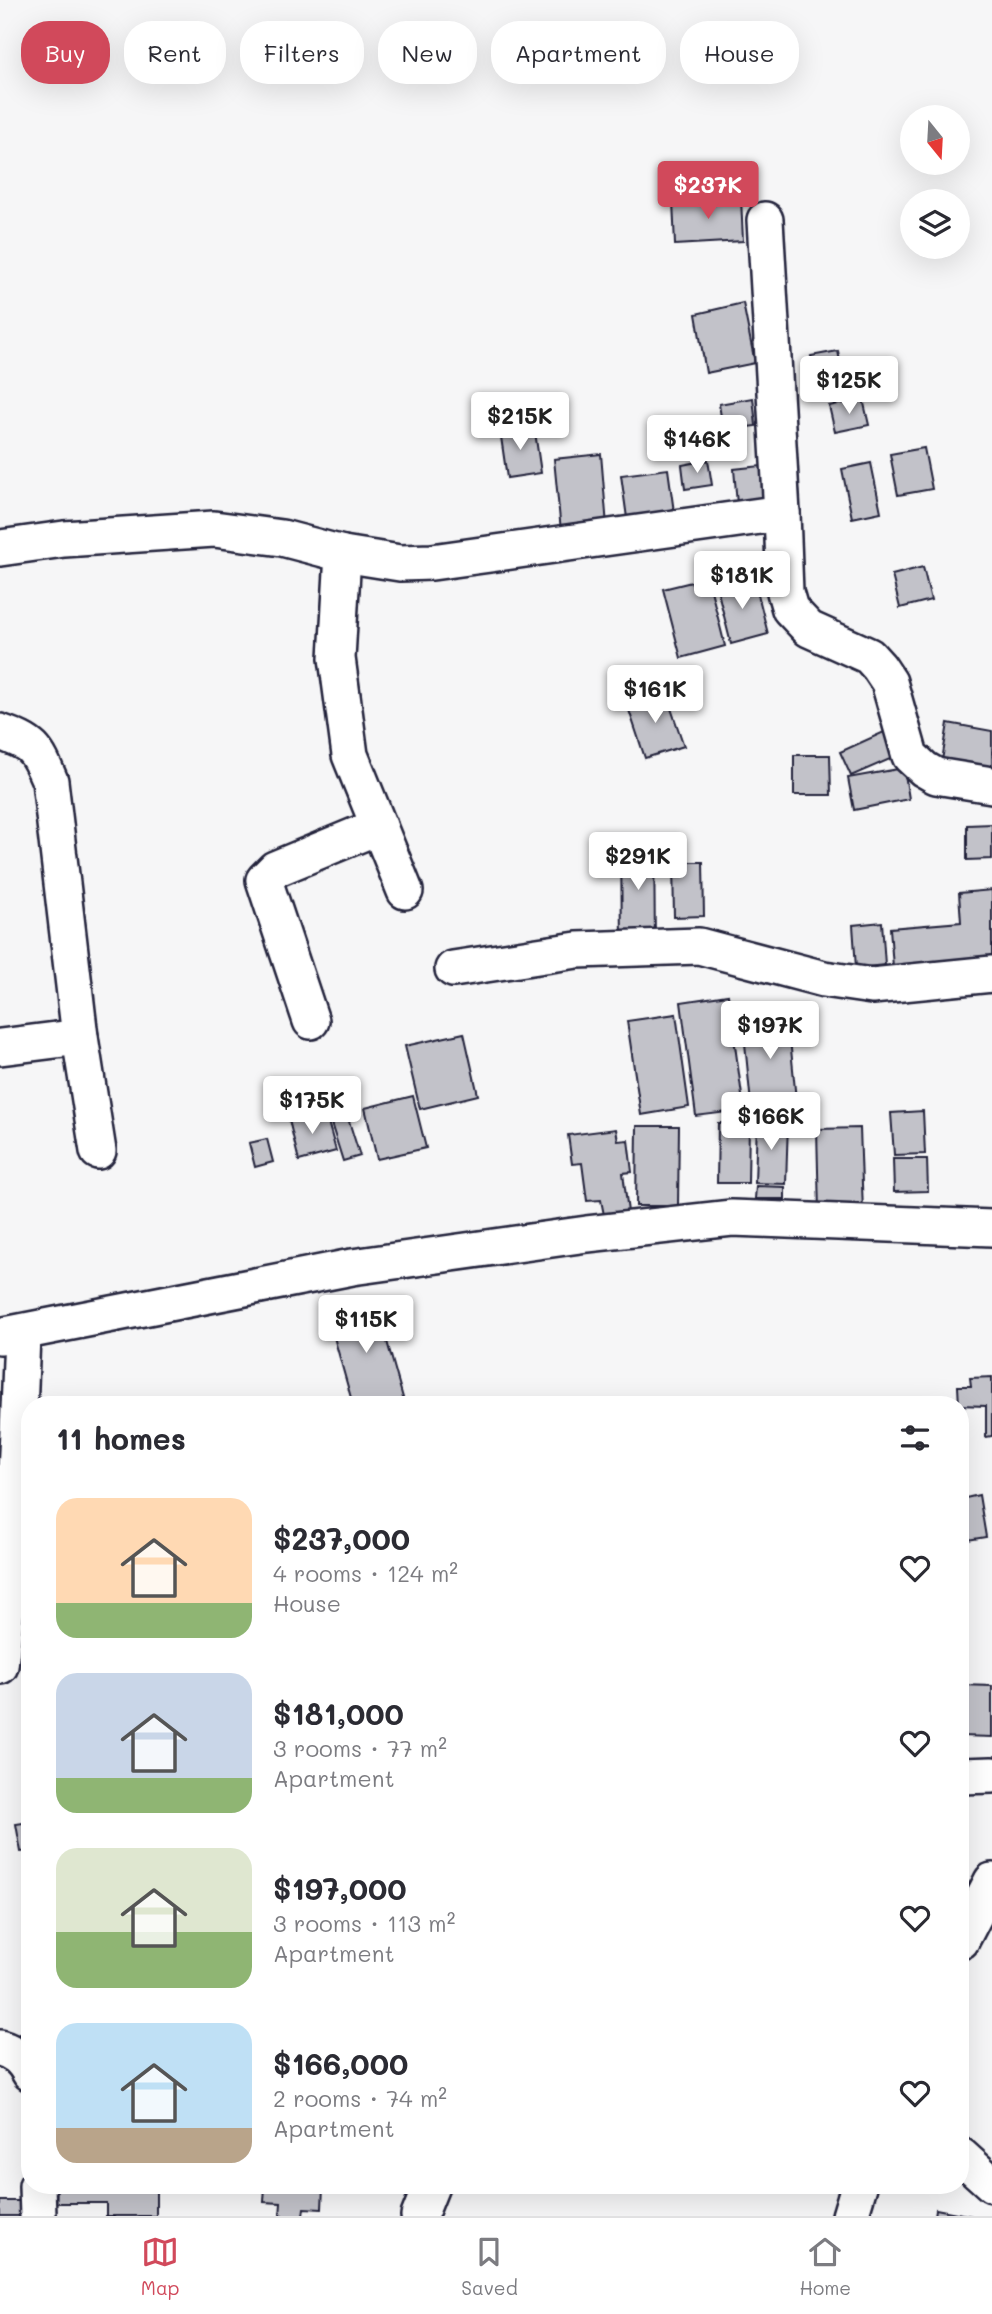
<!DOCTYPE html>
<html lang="en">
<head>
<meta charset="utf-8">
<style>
  :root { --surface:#fff; --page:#f2f2f3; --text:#2b2b33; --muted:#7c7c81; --line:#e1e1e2; --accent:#d1495b }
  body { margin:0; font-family:Mali,sans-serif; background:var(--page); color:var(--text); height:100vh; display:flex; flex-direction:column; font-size:26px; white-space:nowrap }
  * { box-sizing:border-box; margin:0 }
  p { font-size:23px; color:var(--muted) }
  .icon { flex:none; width:38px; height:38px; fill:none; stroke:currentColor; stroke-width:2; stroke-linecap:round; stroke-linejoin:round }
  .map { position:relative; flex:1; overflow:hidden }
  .drawer { position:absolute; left:21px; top:1396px; width:948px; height:798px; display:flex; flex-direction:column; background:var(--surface); border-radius:28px; box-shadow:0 7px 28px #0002 }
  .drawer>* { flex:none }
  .banner { position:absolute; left:21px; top:21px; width:950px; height:63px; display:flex; gap:14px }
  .needle { width:46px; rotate:162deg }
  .buttons { position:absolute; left:900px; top:105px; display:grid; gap:14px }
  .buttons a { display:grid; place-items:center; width:70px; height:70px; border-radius:50%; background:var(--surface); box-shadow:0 7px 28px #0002; font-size:35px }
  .price { position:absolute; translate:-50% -60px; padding:0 16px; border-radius:7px; background:#fff; color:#222; font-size:23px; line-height:46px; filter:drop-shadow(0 2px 4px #0008) }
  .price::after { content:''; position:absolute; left:50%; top:42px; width:21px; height:16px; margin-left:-10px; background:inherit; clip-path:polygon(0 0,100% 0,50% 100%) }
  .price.selected { background:var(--accent); color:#fff }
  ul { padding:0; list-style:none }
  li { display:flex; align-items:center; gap:21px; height:175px; padding:0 35px }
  li span { display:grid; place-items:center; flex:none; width:196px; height:140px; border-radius:21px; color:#555 }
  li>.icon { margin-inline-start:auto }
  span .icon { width:84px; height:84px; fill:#fffc; stroke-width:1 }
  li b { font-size:30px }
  h2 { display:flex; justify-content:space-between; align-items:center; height:84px; padding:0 35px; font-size:30px }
  .tag { padding:0 24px; border-radius:28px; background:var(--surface); box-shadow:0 7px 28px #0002; font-size:24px; line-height:63px }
  .tag.selected { background:var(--accent); color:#fff }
  .tabs { display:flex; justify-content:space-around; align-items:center; height:98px; border-top:2px solid var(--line); background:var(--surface); font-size:19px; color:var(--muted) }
  .tabs a { display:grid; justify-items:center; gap:4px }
  .tabs .selected { color:var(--accent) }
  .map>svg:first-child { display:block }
</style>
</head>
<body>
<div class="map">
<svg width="992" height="2216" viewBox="0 0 992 2216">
  <rect width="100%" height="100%" fill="#f6f6f7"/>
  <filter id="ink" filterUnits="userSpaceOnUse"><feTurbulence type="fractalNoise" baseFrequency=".0143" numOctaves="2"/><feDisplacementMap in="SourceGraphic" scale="14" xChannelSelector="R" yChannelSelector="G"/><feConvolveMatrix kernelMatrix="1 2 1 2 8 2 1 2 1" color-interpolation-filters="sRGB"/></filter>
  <g filter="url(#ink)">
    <g fill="#c2c2c9" stroke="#22223b" stroke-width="2">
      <path d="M741,198L743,241L675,245L673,201Z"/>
      <path d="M743,303L755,363L706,373L696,314Z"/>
      <path d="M838,351L845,386L818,392L811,356Z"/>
      <path d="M753,398L756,426L723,430L719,404Z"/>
      <path d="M863,399L869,425L835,432L829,406Z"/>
      <path d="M534,425L541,473L507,478L500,430Z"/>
      <path d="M924,448L932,489L898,495L890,454Z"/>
      <path d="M601,454L607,526L561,531L554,459Z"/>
      <path d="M708,460L712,485L685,489L682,465Z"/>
      <path d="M871,463L881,512L852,518L842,469Z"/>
      <path d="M761,466L765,514L738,516L734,469Z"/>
      <path d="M668,469L674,512L627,518L621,475Z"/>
      <path d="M923,567L931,600L900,608L892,575Z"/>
      <path d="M708,578L725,646L681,658L663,589Z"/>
      <path d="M754,578L768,634L731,644L717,588Z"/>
      <path d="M665,691L684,746L645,758L627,704Z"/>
      <path d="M948,723L992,731V775L941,767Z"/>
      <path d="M895,727L906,752L851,776L840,752Z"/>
      <path d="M794,755H830L831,795H794Z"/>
      <path d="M904,768L909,799L854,810L848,778Z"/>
      <path d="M992,824V859L967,860V825Z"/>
      <path d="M654,839L655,945L622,946L621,840Z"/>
      <path d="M673,862H703L704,916L674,917Z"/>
      <path d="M992,890V962L894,980L890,928L961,922L959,893Z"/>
      <path d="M882,922L885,965L856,968L853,925Z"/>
      <path d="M728,995L744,1110L696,1116L681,1002Z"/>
      <path d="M787,1008L797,1110L752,1114L742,1013Z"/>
      <path d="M676,1014L689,1107L641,1115L627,1021Z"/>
      <path d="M464,1033L478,1095L420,1109L405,1046Z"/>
      <path d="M341,1096L360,1156L343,1161L324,1101Z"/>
      <path d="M413,1096L426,1148L377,1159L365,1108Z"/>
      <path d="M325,1111L336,1151L299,1161L289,1120Z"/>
      <path d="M923,1111L925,1154L894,1155L891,1113Z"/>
      <path d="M757,1120L788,1122L786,1184L755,1183Z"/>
      <path d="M718,1123H749L748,1183H717Z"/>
      <path d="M637,1126H679L678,1206H636Z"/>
      <path d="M860,1128L863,1212L819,1213L817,1129Z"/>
      <path d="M616,1129L618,1141L628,1140L632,1172L623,1173L628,1212L604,1215L601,1200L587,1201L582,1163L572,1164L568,1135Z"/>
      <path d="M267,1139L273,1162L255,1167L249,1143Z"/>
      <path d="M893,1159H927L928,1191L894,1192Z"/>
      <path d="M756,1186L785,1187V1199H755Z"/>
      <path d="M375,1299L405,1405H353L327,1312Z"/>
      <path d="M992,1377V1436L986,1437V1406L959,1405L958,1386H971L970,1378Z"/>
      <path d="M979,1495L986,1537L961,1541V1499Z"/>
      <path d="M961,1685L992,1686V1737L961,1736Z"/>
      <path d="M30,1822V1851L21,1852L16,1824Z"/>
      <path d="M30,2024V2046L19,2034Z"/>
      <path d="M57,2186H156V2216H106V2203H56Z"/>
      <path d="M265,2186H323L322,2209L304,2208L303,2216H280L281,2203L264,2202Z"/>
      <rect x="0" y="2201" width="24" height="15"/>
      <path d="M936,2209L972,2216H935Z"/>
    </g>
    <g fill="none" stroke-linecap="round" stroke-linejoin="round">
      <defs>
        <g id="street">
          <path d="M765,220L782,513L785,592L790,609L809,629L869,656L879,667L889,682L910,756L924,769L936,776L992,785"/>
          <path d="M0,548L64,539L214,529L282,538L343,554L400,563L432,562L782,513"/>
          <path d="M343,554L337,658L350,755L405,891"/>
          <path d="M0,732C34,744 36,748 50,781L80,1037L98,1151"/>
          <path d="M453,969L577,950L699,946L824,979L872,986L992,974"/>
          <path d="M311,1021L264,880L275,869L379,826"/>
          <path d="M0,1047L80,1037"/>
          <path d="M0,1336L352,1267L587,1234L732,1218L992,1228"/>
          <path d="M0,1666C13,1555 18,1445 22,1334"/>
          <path d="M961,1776L992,1775"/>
          <path d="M961,1941L992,1881"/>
          <path d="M0,2048C14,2052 23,2059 30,2073"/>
          <path d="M961,2156L992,2184"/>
          <path d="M37,2186L38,2216"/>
          <path d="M419,2216L431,2186"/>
          <path d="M850,2216L859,2186"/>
        </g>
      </defs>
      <use href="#street" stroke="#22223b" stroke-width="40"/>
      <use href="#street" stroke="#fff" stroke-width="35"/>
    </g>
  </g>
</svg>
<div class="buttons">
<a><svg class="needle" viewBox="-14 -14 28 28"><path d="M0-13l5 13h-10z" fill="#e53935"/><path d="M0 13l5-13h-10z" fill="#7c7c81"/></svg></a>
<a><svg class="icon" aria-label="layers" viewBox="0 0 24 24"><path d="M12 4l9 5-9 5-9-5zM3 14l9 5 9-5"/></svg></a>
</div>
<b class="price selected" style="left:708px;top:221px">$237K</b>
<b class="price" style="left:849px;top:416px">$125K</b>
<b class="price" style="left:520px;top:452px">$215K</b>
<b class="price" style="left:697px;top:475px">$146K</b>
<b class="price" style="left:742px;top:611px">$181K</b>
<b class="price" style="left:655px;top:725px">$161K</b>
<b class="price" style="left:638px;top:892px">$291K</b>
<b class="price" style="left:770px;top:1061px">$197K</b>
<b class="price" style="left:312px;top:1136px">$175K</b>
<b class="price" style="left:771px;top:1152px">$166K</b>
<b class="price" style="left:366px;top:1355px">$115K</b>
<div class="banner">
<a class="tag selected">Buy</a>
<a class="tag">Rent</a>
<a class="tag">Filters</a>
<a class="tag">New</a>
<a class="tag">Apartment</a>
<a class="tag">House</a>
</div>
<section class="drawer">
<h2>11 homes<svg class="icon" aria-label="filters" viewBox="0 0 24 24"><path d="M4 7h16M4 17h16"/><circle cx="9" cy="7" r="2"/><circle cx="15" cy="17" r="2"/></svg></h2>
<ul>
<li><span style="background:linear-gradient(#ffd9b3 75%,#8fb573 0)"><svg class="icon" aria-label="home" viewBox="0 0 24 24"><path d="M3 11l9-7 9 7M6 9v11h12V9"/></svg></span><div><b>$237,000</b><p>4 rooms · 124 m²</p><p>House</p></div><svg class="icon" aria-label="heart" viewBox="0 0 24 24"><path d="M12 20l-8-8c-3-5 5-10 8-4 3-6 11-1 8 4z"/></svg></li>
<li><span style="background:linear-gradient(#c9d6e8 75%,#8fb573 0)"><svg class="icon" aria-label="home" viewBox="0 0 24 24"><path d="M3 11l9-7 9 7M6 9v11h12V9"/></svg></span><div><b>$181,000</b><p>3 rooms · 77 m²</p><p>Apartment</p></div><svg class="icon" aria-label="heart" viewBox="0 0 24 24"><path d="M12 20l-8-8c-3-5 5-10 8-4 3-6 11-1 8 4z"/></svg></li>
<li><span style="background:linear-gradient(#dfe7d0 60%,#8fb573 0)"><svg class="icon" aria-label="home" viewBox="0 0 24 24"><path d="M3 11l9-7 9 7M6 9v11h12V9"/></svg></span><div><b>$197,000</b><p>3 rooms · 113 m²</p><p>Apartment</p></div><svg class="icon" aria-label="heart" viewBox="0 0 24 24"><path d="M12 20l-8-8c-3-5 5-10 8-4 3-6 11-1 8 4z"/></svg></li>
<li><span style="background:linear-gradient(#bfe0f5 75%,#b9a48a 0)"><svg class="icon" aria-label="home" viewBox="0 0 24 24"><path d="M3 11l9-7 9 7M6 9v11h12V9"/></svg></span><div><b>$166,000</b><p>2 rooms · 74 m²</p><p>Apartment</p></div><svg class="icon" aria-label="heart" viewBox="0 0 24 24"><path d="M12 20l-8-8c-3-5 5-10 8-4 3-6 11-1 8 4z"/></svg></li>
</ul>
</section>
</div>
<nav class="tabs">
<a class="selected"><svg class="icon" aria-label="map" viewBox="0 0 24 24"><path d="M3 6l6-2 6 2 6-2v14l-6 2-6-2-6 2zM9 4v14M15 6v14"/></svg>Map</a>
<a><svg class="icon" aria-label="saved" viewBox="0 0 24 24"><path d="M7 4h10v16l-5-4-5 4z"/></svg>Saved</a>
<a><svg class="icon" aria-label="home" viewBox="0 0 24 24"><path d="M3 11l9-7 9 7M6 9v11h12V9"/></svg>Home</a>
</nav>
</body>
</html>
